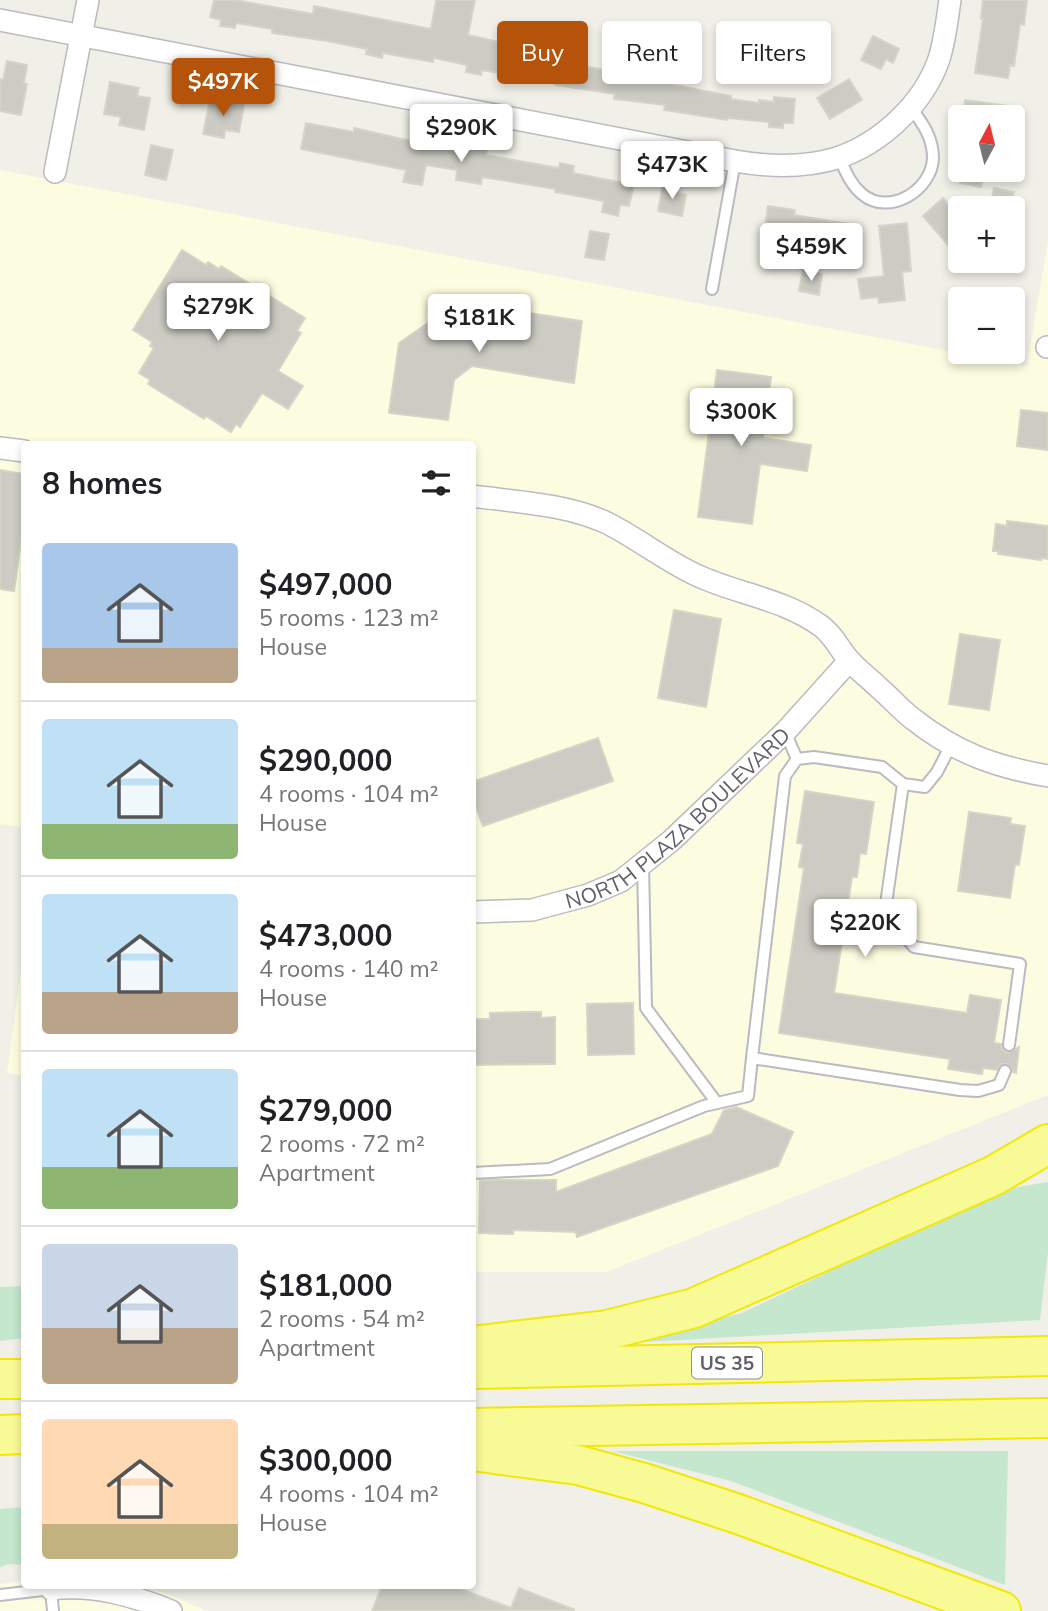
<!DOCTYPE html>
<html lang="en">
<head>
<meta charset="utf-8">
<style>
  :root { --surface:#fff; --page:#f2f2f2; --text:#202124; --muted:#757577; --line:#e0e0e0; --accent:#b45309 }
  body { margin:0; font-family:Mulish,sans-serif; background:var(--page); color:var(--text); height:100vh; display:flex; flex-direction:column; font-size:26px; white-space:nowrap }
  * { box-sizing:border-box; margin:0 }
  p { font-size:23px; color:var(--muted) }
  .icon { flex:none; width:38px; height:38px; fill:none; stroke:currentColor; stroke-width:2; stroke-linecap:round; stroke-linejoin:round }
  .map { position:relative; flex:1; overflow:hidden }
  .details { position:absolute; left:21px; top:441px; width:455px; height:1148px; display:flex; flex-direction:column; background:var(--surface); border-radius:7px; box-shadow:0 4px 10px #0003 }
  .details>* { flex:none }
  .top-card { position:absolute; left:497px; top:21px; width:444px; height:63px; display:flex; gap:14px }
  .needle { width:46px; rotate:7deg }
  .fabs { position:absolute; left:948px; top:105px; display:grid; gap:14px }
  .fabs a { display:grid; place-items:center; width:77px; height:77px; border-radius:7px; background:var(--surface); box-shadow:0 4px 10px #0003; font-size:35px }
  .price { position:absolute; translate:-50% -60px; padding:0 16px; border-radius:7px; background:#fff; color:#222; font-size:23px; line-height:46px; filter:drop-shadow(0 2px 4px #0008) }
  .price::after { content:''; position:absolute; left:50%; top:42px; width:21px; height:16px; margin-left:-10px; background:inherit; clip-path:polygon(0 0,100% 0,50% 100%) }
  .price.selected { background:var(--accent); color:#fff }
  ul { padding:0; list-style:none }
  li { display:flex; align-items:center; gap:21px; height:175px; padding:0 21px }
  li+li { border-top:2px solid var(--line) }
  li span { display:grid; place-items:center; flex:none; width:196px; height:140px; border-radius:7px; color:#555 }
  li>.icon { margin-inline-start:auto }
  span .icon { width:84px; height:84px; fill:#fffc; stroke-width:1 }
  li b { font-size:30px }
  h2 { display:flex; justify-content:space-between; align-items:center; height:84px; padding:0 21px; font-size:30px }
  .pill { padding:0 24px; border-radius:7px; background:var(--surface); box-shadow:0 4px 10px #0003; font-size:24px; line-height:63px }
  .pill.selected { background:var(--accent); color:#fff }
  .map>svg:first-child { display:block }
</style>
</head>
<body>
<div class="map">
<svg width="1048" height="1611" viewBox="0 0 1048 1611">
  <rect width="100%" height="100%" fill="#f0f0e8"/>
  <g fill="#fcfde0">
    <path d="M0,170L1027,366L1048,240V1095L607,1272H473L472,444H24V827L0,824Z"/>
    <path d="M24,947V1076L7,1073Z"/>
    <path d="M24,1581V1586H131L163,1592L207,1611H0V1584Z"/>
  </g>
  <g fill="#c5e7ce">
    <path d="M1048,1182V1252L1040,1320L627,1343L742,1313L937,1220L1006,1189Z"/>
    <path d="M24,1286V1338L0,1341V1287Z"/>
    <path d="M612,1451H1008L1005,1585L731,1481Z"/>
    <path d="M24,1507V1565L8,1564L0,1567V1509Z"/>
  </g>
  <g fill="#ccccc4" stroke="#d5d5c6" stroke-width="2">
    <path d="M214,0H235L313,14L314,6L431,29L436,0H475L468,35L535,50L533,57L535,58L623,73L624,67L646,70L644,79L731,96V99L759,103V100L774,102V97L795,99L793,123H783V128L769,127V122L728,118L727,120L664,110L665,105L614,99L615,94L555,85L556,83L482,70L481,75L466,72L467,65L434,58L433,62L383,53L382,58L366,54L367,49L327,41L272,33V29L236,23L235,28L220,26L221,20L210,17Z"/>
    <path d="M983,0H1027L1024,25L1020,24L1014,66L1010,65L1008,78L975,73L983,19H981Z"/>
    <path d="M873,36L899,49L893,63L886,59L881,69L861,60Z"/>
    <path d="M7,61L27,65L24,83L27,84L21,115L0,111V79L3,80Z"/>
    <path d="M849,79L862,100L830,119L817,98Z"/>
    <path d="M110,82L139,88L137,96L150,98L144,130L119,125L121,117L104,114Z"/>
    <path d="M210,99L244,105L239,132L225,130L224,138L203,134Z"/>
    <path d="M965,100L1023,108L1022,117H963Z"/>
    <path d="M306,123L354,132V128L411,141L412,133L426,136L425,143L461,150L462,145L487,149L486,155L559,168L560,163L574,166L573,173L634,185L629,206L620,205L618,216L602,212L604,201L555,192V189L482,177L481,184L456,180L457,170L426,165L422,185L403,182L406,170L301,149Z"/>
    <path d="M151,145L173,150L166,180L145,175Z"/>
    <path d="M963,170H985L981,187L960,183Z"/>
    <path d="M663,184L678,187L677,193L686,195L682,216L658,211Z"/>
    <path d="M994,188L1014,192L1010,208H990Z"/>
    <path d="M943,198L961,218V260L923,216Z"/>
    <path d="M768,206L795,210L794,215L855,225L848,268L819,264L824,237L765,228Z"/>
    <path d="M907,223L911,271L902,272L905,300L879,303L878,297L861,299L858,279L884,276L879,226Z"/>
    <path d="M590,231L609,234L604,260L585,257Z"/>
    <path d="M182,250L206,265L208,262L219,269L221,266L305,318L297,331L301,333L278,371L303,386L288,409L262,393L240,427L236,424L231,432L206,416L204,419L148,384L150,380L139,373L154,348L150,346L152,342L133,330Z"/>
    <path d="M803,270L822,274L819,295L799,291Z"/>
    <path d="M458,302L582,321L574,383L472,366L454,380L448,420L389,413L399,343Z"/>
    <path d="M717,370L771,377L763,438L811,445L807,471L760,464L752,524L698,517Z"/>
    <path d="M1021,410L1048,413V450L1017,446Z"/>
    <path d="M0,470L24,474V518L14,591L0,589Z"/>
    <path d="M1007,521L1048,526V559L1041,558V560L998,554L999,551H993L996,524L1007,526Z"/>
    <path d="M674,610L721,619L706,707L658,698Z"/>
    <path d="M960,634L1000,640L989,710L949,704Z"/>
    <path d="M598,738L613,781L483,826L472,797V782Z"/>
    <path d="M805,791L874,802L866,854L860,853L857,877H852L834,993L967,1013L970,995L1001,1000L994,1043L1001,1044L1002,1049L1007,1053L1019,1047L1016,1073L1013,1072L1012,1067L1007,1064H1001L997,1070L983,1068L982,1074L948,1069L950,1059L779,1033L804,868L799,867L803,844L797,843Z"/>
    <path d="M969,812L1011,818L1010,824L1025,826L1019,865L1015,864L1010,898L958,891Z"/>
    <path d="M633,1003L634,1054L588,1055L587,1004Z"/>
    <path d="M527,1012H541V1018L555,1017V1064L472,1065V1019H490V1013Z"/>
    <path d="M736,1107L793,1132L778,1166L577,1237L576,1232L513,1230V1234L479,1233L480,1180H556V1192L712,1134L724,1110Z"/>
    <path d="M382,1586H453L511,1608L519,1588L575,1610L372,1611Z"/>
  </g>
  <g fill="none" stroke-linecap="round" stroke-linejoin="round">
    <defs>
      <g id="service">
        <path d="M839,157C845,170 850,184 862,194C889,217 932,190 933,158C933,138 923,124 912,109"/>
        <path d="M712,289L735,161"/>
        <path d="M785,732L797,759"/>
        <path d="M903,784L925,787L937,772L951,745"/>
        <path d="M643,864L646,1008L717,1103"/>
        <path d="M1005,1071L999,1085L978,1091L960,1090L752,1058L785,776L797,759L814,757L882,767L903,784L887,897L886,908L889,918L914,947L1020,964L1009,1045"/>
        <path d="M472,1173L550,1169L704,1106L748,1096L752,1058"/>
        <path d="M0,1595L51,1589L53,1611"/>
      </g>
      <g id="minor">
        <path d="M0,20L735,161C769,167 804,168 837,158C882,143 924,103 939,59C945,40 947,20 950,0"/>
        <path d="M55,172L88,0"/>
        <path d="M1047,347H1048"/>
        <path d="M0,448L24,451"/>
        <path d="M472,496C516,502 567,504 607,523C641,540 669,564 703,578C743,595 785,600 821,626C835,636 839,650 851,662C859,671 869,678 878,687C890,697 901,710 913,719C956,753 996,767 1048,776"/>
        <path id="s1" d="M472,912L532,910L588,895L621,881L672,840L785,732L849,661"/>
        <path d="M51,1589C93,1584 132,1595 171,1611"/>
      </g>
      <g id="motorway">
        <path d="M472,1346L607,1330L694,1308L993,1176L1048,1144"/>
        <path d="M472,1369L1048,1356"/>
        <path d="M0,1379H24"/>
        <path d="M472,1428L1048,1418"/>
        <path d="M0,1435L24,1434"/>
        <path d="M472,1451L578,1465L644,1483L738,1514L1001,1611"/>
      </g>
    </defs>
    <use href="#service" stroke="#babac0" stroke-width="14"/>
    <use href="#minor" stroke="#babac0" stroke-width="24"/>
    <use href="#motorway" stroke="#f1e807" stroke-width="42"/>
    <use href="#service" stroke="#fff" stroke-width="10"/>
    <use href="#minor" stroke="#fff" stroke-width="21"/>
    <use href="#motorway" stroke="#f8fa95" stroke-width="38"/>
  </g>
  <g text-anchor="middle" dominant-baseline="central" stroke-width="6" stroke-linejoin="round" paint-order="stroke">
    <rect fill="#fff" stroke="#8f9095" stroke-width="2" x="692" y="1347.5" width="70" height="31" rx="5"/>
    <g font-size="19" font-weight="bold" fill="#5f6067">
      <text x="727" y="1363">US 35</text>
    </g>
    <g font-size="21" fill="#5f6067" stroke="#fff">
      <text stroke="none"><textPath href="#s1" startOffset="236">NORTH PLAZA BOULEVARD</textPath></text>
    </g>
  </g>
</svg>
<div class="fabs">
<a><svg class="needle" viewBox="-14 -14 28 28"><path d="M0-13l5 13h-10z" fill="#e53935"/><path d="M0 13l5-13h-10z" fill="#757577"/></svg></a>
<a>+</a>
<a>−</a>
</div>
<b class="price selected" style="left:223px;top:118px">$497K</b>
<b class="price" style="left:461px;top:164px">$290K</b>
<b class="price" style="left:672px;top:201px">$473K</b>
<b class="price" style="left:811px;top:283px">$459K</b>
<b class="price" style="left:218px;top:343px">$279K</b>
<b class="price" style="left:479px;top:354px">$181K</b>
<b class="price" style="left:741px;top:448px">$300K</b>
<b class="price" style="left:865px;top:959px">$220K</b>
<div class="top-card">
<a class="pill selected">Buy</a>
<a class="pill">Rent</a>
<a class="pill">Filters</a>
</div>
<section class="details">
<h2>8 homes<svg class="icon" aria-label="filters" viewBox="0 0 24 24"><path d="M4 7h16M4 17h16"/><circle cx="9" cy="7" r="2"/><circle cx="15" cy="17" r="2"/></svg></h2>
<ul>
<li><span style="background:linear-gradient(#a9c7e8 75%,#b9a48a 0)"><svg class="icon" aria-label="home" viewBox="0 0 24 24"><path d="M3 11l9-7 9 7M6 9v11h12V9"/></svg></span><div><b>$497,000</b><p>5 rooms · 123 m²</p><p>House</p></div></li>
<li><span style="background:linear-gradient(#bfe0f5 75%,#8fb573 0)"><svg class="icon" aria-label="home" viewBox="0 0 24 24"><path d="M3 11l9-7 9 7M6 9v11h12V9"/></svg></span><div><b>$290,000</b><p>4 rooms · 104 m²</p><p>House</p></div></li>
<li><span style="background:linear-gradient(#bfe0f5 70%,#b9a48a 0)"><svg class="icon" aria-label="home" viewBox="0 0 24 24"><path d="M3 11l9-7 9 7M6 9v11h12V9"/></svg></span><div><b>$473,000</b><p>4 rooms · 140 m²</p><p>House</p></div></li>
<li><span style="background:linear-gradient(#bfe0f5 70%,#8fb573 0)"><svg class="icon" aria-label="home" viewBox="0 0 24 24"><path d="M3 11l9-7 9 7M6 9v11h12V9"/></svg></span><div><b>$279,000</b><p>2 rooms · 72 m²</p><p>Apartment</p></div></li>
<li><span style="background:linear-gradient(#c9d6e8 60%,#b9a48a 0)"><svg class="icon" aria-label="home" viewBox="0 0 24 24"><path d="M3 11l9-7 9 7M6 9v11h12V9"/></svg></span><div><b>$181,000</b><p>2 rooms · 54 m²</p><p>Apartment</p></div></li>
<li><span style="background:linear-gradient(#ffd9b3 75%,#c2b280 0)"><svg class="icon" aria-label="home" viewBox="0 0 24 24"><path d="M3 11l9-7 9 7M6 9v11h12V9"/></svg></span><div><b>$300,000</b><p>4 rooms · 104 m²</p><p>House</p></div></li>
</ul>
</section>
</div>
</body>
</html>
